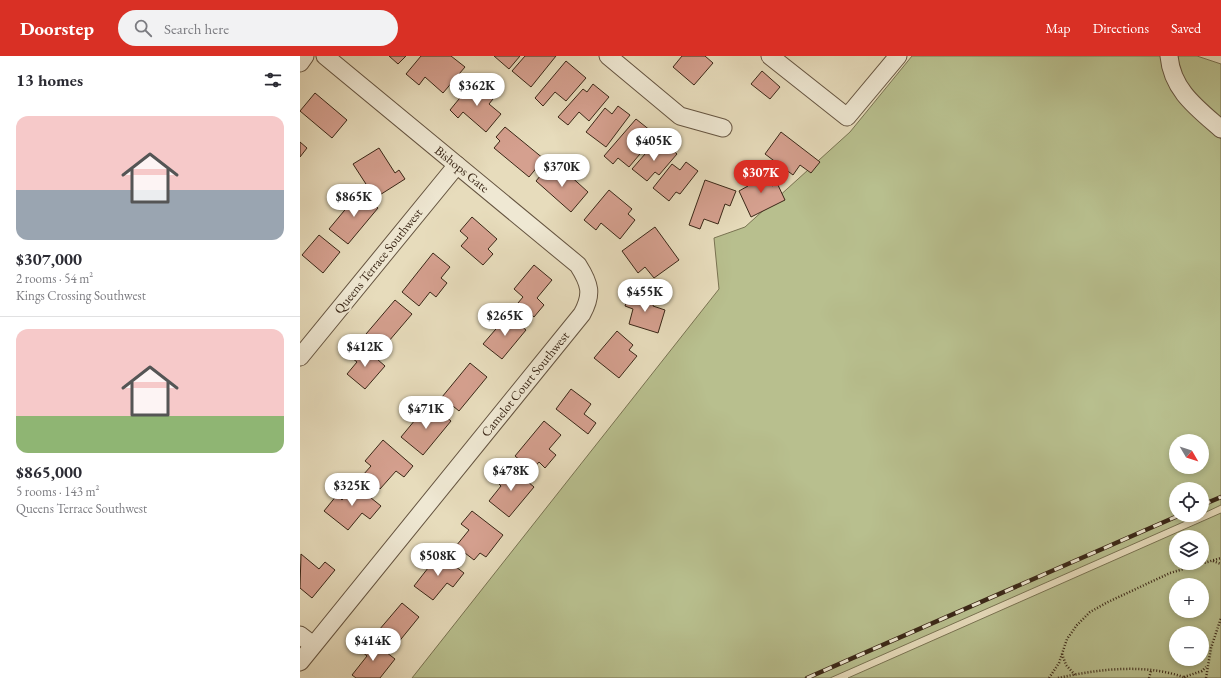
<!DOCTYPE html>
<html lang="en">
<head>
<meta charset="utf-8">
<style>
  :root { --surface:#fff; --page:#f2f2f3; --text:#2b2b33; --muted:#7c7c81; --line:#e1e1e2; --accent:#d93025 }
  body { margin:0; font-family:"EB Garamond",serif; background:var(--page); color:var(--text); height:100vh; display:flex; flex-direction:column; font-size:15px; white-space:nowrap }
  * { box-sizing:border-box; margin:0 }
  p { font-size:13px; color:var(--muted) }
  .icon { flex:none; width:22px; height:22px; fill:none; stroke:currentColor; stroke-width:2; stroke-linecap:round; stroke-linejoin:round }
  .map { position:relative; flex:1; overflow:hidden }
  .panel { display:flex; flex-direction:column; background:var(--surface); width:300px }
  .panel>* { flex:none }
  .needle { width:26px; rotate:129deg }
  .controls { position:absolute; left:869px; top:378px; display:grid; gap:8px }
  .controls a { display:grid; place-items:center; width:40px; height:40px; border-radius:50%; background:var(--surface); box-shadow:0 2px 6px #0003; font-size:20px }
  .price { position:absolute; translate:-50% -34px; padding:0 9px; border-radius:14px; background:#fff; color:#222; font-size:13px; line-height:26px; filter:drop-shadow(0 1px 2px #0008) }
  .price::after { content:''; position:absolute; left:50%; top:24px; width:12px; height:9px; margin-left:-6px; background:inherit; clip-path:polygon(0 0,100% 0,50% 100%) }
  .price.active { background:var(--accent); color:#fff }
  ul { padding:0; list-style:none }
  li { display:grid; align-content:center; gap:8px; height:212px; padding:0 16px }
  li+li { border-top:1px solid var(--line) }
  li span { display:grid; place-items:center; height:124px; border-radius:12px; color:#555 }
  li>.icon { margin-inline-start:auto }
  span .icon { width:72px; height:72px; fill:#fffc; stroke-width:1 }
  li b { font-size:17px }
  h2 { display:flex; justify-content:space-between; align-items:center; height:48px; padding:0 16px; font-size:17px }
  header { display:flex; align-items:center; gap:24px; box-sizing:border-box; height:56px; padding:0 20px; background:var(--accent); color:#fff }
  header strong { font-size:19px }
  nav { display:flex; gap:22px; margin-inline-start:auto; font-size:14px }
  .search { width:280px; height:36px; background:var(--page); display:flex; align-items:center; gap:10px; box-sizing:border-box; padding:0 14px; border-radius:22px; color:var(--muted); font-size:15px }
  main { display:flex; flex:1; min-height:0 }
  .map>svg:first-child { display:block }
</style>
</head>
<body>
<header>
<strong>Doorstep</strong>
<div class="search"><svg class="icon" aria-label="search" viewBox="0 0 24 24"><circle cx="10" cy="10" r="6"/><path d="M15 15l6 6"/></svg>Search here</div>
<nav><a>Map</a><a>Directions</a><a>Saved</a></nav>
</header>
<main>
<section class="panel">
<h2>13 homes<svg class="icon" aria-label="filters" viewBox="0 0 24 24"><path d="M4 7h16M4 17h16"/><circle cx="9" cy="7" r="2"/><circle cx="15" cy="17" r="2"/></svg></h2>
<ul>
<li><span style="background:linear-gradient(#f6c9c9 60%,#9aa5b1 0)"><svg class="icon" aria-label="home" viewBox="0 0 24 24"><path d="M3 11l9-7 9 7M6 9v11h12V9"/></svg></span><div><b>$307,000</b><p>2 rooms · 54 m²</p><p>Kings Crossing Southwest</p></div></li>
<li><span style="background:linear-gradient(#f6c9c9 70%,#8fb573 0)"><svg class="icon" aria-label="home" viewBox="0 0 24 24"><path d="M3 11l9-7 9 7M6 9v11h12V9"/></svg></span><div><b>$865,000</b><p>5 rooms · 143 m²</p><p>Queens Terrace Southwest</p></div></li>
</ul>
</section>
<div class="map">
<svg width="921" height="622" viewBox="0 0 921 622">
  <rect width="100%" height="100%" fill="#e7dcbc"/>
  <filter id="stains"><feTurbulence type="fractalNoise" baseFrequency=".005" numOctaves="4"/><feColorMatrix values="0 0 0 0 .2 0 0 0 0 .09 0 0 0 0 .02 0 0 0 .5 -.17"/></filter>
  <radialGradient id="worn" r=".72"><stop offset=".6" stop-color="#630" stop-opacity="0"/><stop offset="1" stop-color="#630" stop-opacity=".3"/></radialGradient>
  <g fill="#b8bf8e" stroke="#797352" fill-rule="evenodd">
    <path d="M612,0H861C864,38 894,60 921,83V449L902,458V433H876V459H899L530,622H112L419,233L414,182L445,171L550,76ZM876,385H902V411H876Z"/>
    <path d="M878,0H897L921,8V62C900,44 880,30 878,0Z"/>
    <path d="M921,457V622H548ZM876,481H902V507H876ZM876,529H902V555H876ZM876,577H902V603H876Z"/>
  </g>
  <g fill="#d5a08f" stroke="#3a2717">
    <path d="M89,0H106L98,8Z"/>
    <path d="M121,0H151L165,11L143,37L125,21L119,29L106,18Z"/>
    <path d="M194,0H220L209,13Z"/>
    <path d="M225,0H256L231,31L212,15Z"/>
    <path d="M382,0H405L413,7L394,29L373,11Z"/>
    <path d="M266,5L286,22L266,45L255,36L243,50L235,42Z"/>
    <path d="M462,15L480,31L470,43L451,28Z"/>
    <path d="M173,26L193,43L189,48L201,58L186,76L163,56L158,62L150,54Z"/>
    <path d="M293,28L309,41L289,65L279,56L268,69L258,61L283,33L287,36Z"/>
    <path d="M15,37L47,64L32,82L0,55Z"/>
    <path d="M318,50L330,59L306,91L286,76L305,52L312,58Z"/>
    <path d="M336,63L356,79L329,111L318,102L313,108L304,100Z"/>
    <path d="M205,71L244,103L229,121L194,92L200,85L196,81Z"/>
    <path d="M481,76L520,106L511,117L500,109L493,119L465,98Z"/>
    <path d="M0,86L7,92L0,101Z"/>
    <path d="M365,87L377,98L359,119L355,116L347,125L332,113L352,90L358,95Z"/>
    <path d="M79,92L95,117L99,114L105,123L75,142L53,108Z"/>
    <path d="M386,106L398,115L380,138L376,136L369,145L353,132L372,108L380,114Z"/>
    <path d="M250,108L264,120L267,117L288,136L271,156L236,125Z"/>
    <path d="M464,114L472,130L477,127L485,144L451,161L439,135L448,130L445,124Z"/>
    <path d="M405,124L436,135L430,150L425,148L418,168L404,163L400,173L389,169Z"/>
    <path d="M309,134L332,153L328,158L335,164L320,183L301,167L296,174L284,164Z"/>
    <path d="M59,137L78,152L48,188L29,173Z"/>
    <path d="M172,161L197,183L188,193L193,198L183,209L161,190L168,182L160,175Z"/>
    <path d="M355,171L379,204L354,222L345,211L338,217L322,195Z"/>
    <path d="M19,179L40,196L23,217L2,199Z"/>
    <path d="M133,197L150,211L141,222L147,227L136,241L130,236L119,250L102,236Z"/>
    <path d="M234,209L252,224L237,242L244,249L234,261L218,247L223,241L214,233Z"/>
    <path d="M330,236L355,243L353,250L365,254L358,277L329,268L333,253L325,250Z"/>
    <path d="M95,244L112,258L83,292L66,278Z"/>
    <path d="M208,259L226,274L202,303L183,288Z"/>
    <path d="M317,275L333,289L329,294L337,300L319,322L294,302Z"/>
    <path d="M62,290L85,310L65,333L47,318L57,306L52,302Z"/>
    <path d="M170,307L187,321L159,355L142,341Z"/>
    <path d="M271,333L291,348L284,358L296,367L288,378L256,353Z"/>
    <path d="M134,351L151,365L123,399L101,381L120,358L125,362Z"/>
    <path d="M244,365L261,379L249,393L256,399L245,412L239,406L232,414L215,400Z"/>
    <path d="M83,384L113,410L104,421L96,415L80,433L63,419L71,410L65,405Z"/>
    <path d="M209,410L234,431L209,461L189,445L201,430L196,425Z"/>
    <path d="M55,429L81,450L70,463L62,457L48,474L24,455L37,439L42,444Z"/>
    <path d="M172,455L203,479L186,501L180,497L174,504L156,490L169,474L161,468Z"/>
    <path d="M1,498L19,513L25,506L35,514L12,542L0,532Z"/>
    <path d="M139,498L164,517L153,531L147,527L133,544L114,530Z"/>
    <path d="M102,547L119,561L97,588L79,574Z"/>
    <path d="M69,583L95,603L80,622H56L52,619L67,600L60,594Z"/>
  </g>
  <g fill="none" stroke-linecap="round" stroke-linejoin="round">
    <defs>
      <g id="minor">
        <path d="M308,0L380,60L423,72"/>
        <path d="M470,0L547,61L598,0"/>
        <path d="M869,0C872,34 897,52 921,73"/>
        <path d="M0,7L5,0"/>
        <path d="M0,301L157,109"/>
        <path d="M0,579L13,589"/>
        <path d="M0,606L282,258C293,238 290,228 278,209L25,0"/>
      </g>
    </defs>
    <use href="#minor" stroke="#655440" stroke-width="19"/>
    <g stroke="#3a2717" stroke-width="2.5" stroke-dasharray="1 2" stroke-linecap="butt">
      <path d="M913,505L921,508"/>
      <path d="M762,598L766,609L775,619"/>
      <path d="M884,621L902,615L906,611"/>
      <path d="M749,622L759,607L767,583L777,569L790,556L808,546L870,517L921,502"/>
      <path d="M758,622C799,613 846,607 886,622"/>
      <path d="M849,622L851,615"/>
      <path d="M906,622L911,592L921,562"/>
    </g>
    <use href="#minor" stroke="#efe8d3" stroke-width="17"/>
    <defs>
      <g id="rail">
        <path d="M902,449L921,441"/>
        <path d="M507,622L880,459"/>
      </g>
    </defs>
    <use href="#rail" stroke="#3a2717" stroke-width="4.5"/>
    <use href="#rail" stroke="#efe8d3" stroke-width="3" stroke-dasharray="9" stroke-linecap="butt"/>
  </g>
  <g text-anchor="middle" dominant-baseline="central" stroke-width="4" stroke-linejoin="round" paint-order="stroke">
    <g font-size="13" fill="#3a2717" stroke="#efe8d3">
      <text transform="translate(162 113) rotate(39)">Bishops Gate</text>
      <text transform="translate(78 205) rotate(-51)">Queens Terrace Southwest</text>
      <text transform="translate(225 328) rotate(-51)">Camelot Court Southwest</text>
    </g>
  </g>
  <rect width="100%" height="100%" filter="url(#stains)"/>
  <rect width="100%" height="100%" fill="url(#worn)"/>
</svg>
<div class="controls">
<a><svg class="needle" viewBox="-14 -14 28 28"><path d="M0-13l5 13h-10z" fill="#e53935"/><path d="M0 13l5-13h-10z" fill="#7c7c81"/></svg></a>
<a><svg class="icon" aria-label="locate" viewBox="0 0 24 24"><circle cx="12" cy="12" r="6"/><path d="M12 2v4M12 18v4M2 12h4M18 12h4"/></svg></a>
<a><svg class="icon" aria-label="layers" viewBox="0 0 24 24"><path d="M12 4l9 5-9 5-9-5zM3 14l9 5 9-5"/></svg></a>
<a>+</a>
<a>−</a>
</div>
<b class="price" style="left:177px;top:51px">$362K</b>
<b class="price" style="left:354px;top:106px">$405K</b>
<b class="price" style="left:262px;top:132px">$370K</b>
<b class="price active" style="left:461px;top:138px">$307K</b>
<b class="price" style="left:54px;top:162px">$865K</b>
<b class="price" style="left:345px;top:257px">$455K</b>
<b class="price" style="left:205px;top:281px">$265K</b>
<b class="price" style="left:65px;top:312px">$412K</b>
<b class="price" style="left:126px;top:374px">$471K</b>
<b class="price" style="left:211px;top:436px">$478K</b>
<b class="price" style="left:52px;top:451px">$325K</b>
<b class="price" style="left:138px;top:521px">$508K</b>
<b class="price" style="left:73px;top:606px">$414K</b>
</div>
</main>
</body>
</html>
